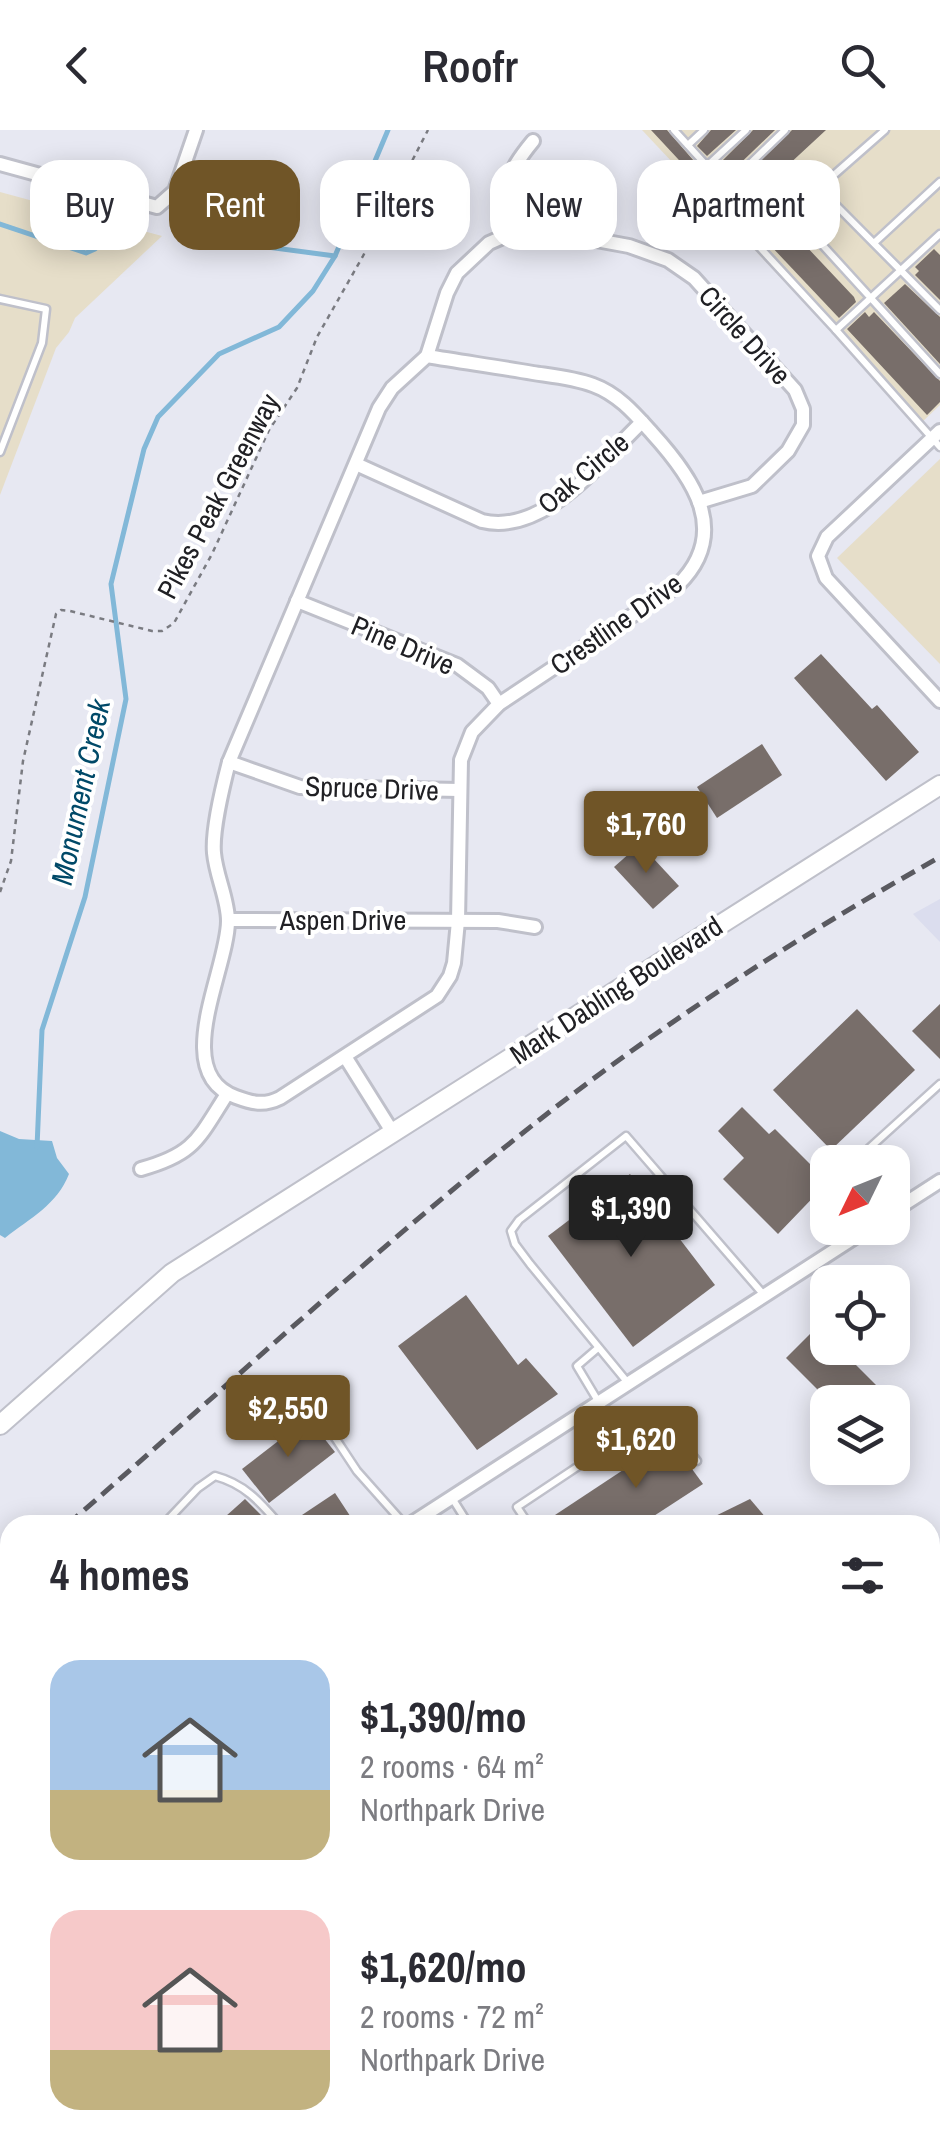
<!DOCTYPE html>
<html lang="en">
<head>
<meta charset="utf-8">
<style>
  :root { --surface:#fff; --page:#f7f7f7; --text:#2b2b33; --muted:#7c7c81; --accent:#705527 }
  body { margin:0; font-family:"Archivo Narrow",sans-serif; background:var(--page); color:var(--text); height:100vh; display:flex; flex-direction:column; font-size:38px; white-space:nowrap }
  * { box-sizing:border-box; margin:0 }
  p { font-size:32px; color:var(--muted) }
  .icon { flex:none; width:55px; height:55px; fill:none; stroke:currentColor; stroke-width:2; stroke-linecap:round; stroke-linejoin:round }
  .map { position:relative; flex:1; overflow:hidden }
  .details { position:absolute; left:0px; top:1385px; width:940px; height:642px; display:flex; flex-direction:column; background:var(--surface); border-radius:30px 30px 0 0; box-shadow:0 5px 25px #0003 }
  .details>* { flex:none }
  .hud { position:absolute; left:30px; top:30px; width:880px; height:90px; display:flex; gap:20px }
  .needle { width:65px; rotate:227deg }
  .tools { position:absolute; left:810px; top:1015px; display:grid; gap:20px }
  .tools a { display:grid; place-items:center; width:100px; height:100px; border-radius:20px; background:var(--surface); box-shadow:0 5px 25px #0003; font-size:50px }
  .price { position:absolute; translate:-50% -85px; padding:0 22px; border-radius:10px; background:var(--accent); color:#fff; font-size:32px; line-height:65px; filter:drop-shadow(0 2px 5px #0008) }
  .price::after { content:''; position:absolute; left:50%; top:60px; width:30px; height:22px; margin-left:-15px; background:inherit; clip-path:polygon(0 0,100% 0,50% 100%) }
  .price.selected { background:#222; color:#fff }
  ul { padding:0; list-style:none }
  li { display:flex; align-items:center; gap:30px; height:250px; padding:0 50px }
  li span { display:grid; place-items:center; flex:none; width:280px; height:200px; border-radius:30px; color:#555 }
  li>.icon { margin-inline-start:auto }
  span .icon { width:120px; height:120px; fill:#fffc; stroke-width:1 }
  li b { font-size:42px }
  h2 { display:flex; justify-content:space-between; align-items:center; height:120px; padding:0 50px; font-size:42px }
  .pill { padding:0 35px; border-radius:30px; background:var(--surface); box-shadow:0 5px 25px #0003; font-size:35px; line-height:90px }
  .pill.selected { background:var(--accent); color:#fff }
  header { display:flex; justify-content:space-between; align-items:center; height:130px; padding:0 50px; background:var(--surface); font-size:45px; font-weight:600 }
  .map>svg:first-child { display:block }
</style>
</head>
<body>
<header><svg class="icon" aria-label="back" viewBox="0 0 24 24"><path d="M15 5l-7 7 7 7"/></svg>Roofr<svg class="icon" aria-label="search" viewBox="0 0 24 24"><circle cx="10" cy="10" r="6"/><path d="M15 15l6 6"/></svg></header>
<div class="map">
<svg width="940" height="2026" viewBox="0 0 940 2026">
  <rect width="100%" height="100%" fill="#e7e8f2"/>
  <g fill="#e6dec9">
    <path d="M642,0H940V275L919,295Z"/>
    <path d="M0,62L162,106L75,188L69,202L56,218L0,365Z"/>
    <path d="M940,329V534L837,428Z"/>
  </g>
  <path fill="#dbddee" d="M940,769V812L913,784Z"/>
  <path fill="#82b8d8" d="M0,1001L19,1009L52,1011L57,1028L69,1044C57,1075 30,1088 5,1108L0,1105Z"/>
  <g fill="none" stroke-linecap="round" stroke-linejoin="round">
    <g stroke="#82b8d8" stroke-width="5">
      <path d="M0,94L86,123L95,119"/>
      <path d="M237,113L335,126"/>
      <path d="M37,1017L42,900L85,767L126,569L111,454L144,319L158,287L219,224L279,197L313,161L335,126L388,0"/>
    </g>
  </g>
  <g fill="#786e6a">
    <path d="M651,0H667L721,62L727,64L792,0H826L757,64L761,69L743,86L739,82L732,87Z"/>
    <path d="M711,0H736L707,26L697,16Z"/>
    <path d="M753,0H775L726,47L717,36Z"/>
    <path d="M771,79L854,167L856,172L839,188L752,96Z"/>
    <path d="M934,119L940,125V170L915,145L919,141L915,137Z"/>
    <path d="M905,154L940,187V234L884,173Z"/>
    <path d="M865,182L869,187L874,182L940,251V272L927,285L847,199Z"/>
    <path d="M821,524L872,579L877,575L919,622L886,651L794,548Z"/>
    <path d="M762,614L782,645L717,688L697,657Z"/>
    <path d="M640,714L679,756L653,779L614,737Z"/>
    <path d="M940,874V929L912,901Z"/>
    <path d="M857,879L915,940L831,1020L773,960Z"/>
    <path d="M742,977L769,1004L775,999L828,1052L778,1104L723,1049L744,1028L718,1001Z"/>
    <path d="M630,1044L715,1155L633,1217L548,1106Z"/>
    <path d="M466,1165L518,1235L526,1228L558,1264L477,1320L398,1216Z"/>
    <path d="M818,1196L828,1206V1218H839L880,1259L866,1272H830L786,1228Z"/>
    <path d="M308,1288L335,1322L269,1373L242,1339Z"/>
    <path d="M670,1309L703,1354L640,1395H561L555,1385Z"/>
    <path d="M335,1363L356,1395H304L299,1387Z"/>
    <path d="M245,1369L271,1395H216Z"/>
    <path d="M750,1369L772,1395H697Z"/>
  </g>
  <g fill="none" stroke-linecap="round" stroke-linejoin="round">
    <defs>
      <g id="lane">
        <path d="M674,0L726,57L785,0"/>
        <path d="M885,0L819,58L940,180"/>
        <path d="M688,15L704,0"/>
        <path d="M707,36L746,0"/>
        <path d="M940,104L836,200L741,97L776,64L940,244"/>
        <path d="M874,113L940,52"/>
        <path d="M0,169L46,179L42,213L0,322"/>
        <path d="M836,200L940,317"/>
        <path d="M854,1032L940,954"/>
        <path d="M628,1253L530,1134L515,1114L511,1101L519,1090L626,1006L763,1164"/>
        <path d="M308,1267L357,1341L405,1395"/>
        <path d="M598,1271L577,1236L598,1218"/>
        <path d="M582,1283L605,1319"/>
        <path d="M452,1368L469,1395"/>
        <path d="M163,1395L198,1358L215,1346C245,1354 260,1372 280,1395"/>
        <path d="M529,1395L517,1377L658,1283L697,1331"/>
        <path d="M930,1669L940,1665"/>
        <path d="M0,1712L10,1705"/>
        <path d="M930,1750L940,1746"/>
        <path d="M930,2014H940"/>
      </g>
      <g id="street">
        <path d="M0,34L157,77L175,61L196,0"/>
        <path d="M508,103C504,58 504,46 533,11"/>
        <path d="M427,226C463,232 498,237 533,243C553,246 574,248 593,255C618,264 635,284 652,303C692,347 732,402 678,455L499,574L472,602L461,630L458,791L454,833L450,846L437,866L280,968C264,976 252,973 236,967C169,943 228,839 228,791C228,769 216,746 214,723C212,702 223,655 229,632L379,278L392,258Z"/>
        <path d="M427,226L447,163L457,143L489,113L521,99H536L629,116L668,130L694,148L795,260L803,279V295L788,321L752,356L699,372"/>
        <path d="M940,301L827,407L818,426L826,448L940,571"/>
        <path d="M356,334L482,391C544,406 601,331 642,292"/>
        <path d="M297,471L457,535L488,558L499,574"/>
        <path d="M229,632L300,657L460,660"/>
        <path d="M228,790L498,791L535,797"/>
        <path d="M346,928L393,1003"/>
        <path d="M141,1039C195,1024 198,1009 227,964"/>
        <path d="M892,1082L940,1051"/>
        <path d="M409,1395L869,1098"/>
        <path d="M0,1661L10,1655"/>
      </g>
      <g id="secondary">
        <path d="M0,1295L172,1143L940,655"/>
        <path d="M930,1625L940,1621"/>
        <path d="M930,1785L940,1784"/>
        <path d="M154,2026L166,2018"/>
      </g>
      <g id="highway">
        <path d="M930,1486L940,1480"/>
        <path d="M930,1554L940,1549"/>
        <path d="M0,1930L10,1925"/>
        <path d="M0,1995L10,1991"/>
      </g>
    </defs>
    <use href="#lane" stroke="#bfc0ca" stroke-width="11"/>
    <use href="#street" stroke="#bfc0ca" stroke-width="18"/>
    <use href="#secondary" stroke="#bfc0ca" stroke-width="22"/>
    <use href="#highway" stroke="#bfc0ca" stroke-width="30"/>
    <path stroke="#7a7b81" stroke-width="2.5" stroke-dasharray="5 5" stroke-linecap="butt" d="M0,762L11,731L23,631L56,484L61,480L70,481L152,501H162L174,493L212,424L269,300L297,258L317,207L363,126L428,0"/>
    <use href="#lane" stroke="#fff" stroke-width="6"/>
    <use href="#street" stroke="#fff" stroke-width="12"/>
    <use href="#secondary" stroke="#fff" stroke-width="18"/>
    <use href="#highway" stroke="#fff" stroke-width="25"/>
    <g stroke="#5a5a60" stroke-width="5" stroke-dasharray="15 8" stroke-linecap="butt">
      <path d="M67,1395C222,1261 373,1121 534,994C661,894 799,806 940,727"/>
      <path d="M0,1454L10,1445"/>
    </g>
  </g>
  <g text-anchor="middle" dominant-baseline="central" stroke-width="8" stroke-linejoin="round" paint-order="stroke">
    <g font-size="28" fill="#202024" stroke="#fff">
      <text transform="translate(745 205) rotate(48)">Circle Drive</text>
      <text transform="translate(583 343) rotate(-40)">Oak Circle</text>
      <text transform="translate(218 366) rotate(-62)">Pikes Peak Greenway</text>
      <text transform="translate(616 494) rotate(-35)">Crestline Drive</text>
      <text transform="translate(403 515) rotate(23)">Pine Drive</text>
      <text transform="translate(372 658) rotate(2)">Spruce Drive</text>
      <text x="343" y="790">Aspen Drive</text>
      <text transform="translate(616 860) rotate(-33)">Mark Dabling Boulevard</text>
    </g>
    <g font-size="30" font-style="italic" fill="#004968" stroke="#fff">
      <text transform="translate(80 662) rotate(-78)">Monument Creek</text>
    </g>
  </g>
</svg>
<div class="tools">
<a><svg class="needle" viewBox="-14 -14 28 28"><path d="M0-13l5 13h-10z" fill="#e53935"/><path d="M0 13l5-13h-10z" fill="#7c7c81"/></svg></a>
<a><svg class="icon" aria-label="locate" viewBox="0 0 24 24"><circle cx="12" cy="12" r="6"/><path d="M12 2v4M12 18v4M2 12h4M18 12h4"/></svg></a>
<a><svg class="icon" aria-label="layers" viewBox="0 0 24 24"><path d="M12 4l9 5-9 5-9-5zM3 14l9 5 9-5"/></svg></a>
</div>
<b class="price" style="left:646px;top:746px">$1,760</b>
<b class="price selected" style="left:631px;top:1130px">$1,390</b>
<b class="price" style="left:288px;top:1330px">$2,550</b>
<b class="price" style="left:636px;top:1361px">$1,620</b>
<div class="hud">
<a class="pill">Buy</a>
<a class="pill selected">Rent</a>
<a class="pill">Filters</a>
<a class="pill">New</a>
<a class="pill">Apartment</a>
</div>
<section class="details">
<h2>4 homes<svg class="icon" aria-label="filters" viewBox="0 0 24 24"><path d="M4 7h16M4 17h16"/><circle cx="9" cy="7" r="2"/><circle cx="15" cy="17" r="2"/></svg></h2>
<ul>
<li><span style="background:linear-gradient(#a9c7e8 65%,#c2b280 0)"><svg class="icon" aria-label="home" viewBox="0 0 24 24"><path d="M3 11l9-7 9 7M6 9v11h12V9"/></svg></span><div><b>$1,390/mo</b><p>2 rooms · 64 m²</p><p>Northpark Drive</p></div></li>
<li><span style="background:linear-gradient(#f6c9c9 70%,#c2b280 0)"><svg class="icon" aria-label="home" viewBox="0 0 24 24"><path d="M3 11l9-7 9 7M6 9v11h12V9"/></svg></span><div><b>$1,620/mo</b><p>2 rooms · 72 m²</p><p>Northpark Drive</p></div></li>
</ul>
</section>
</div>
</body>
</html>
